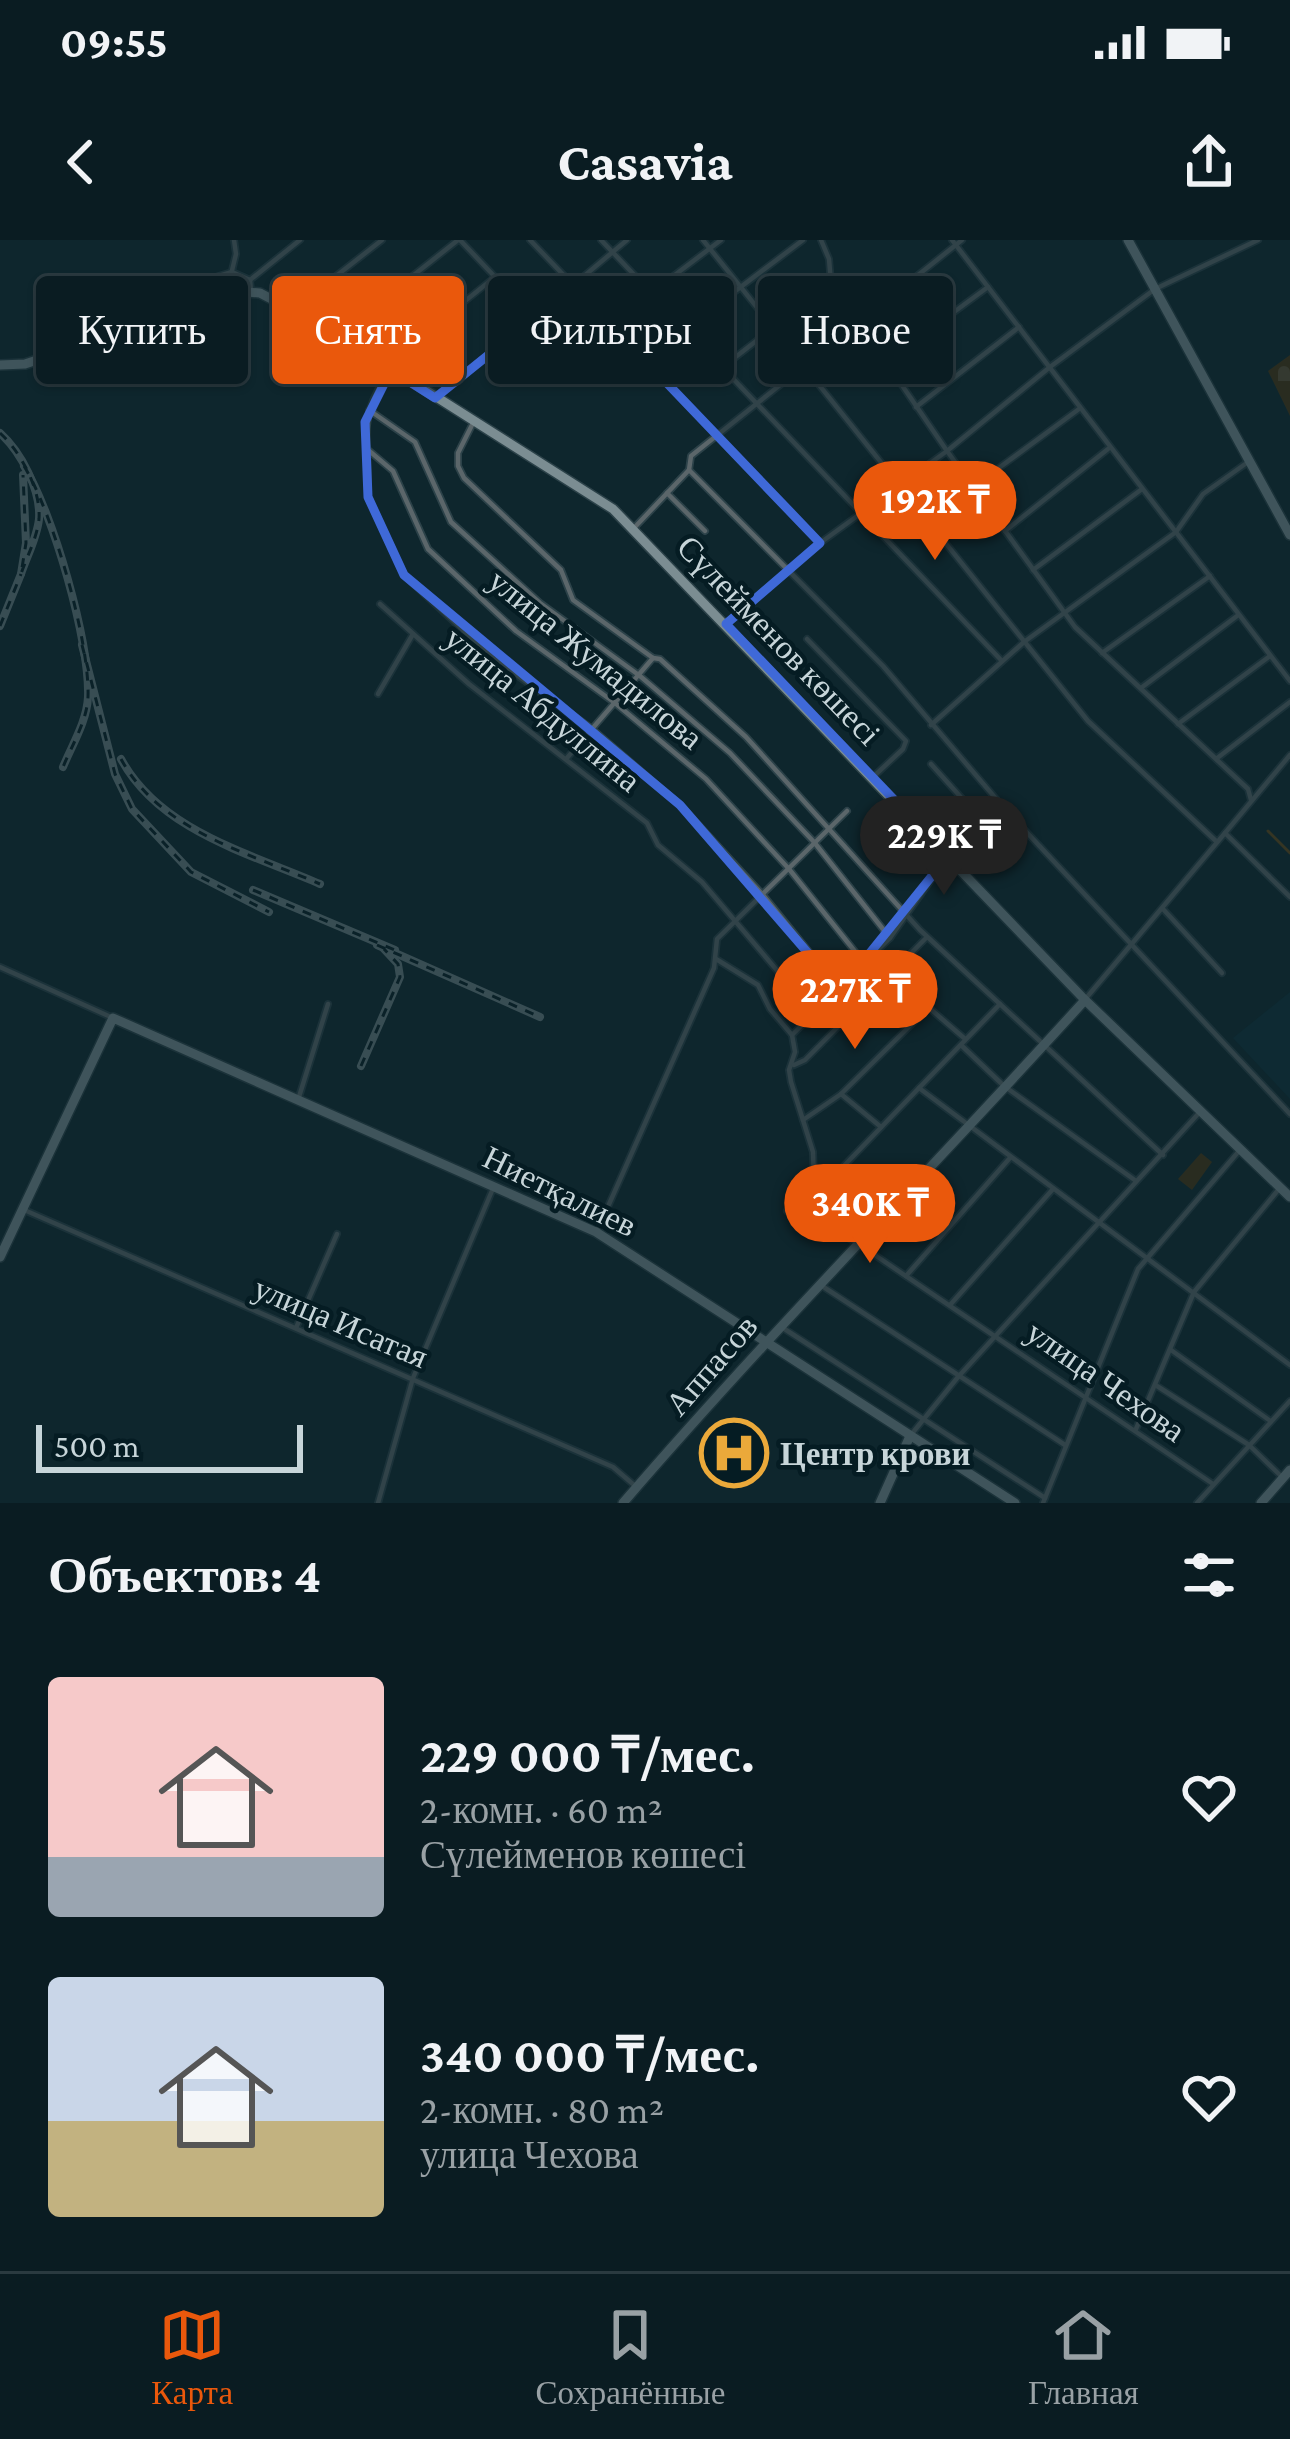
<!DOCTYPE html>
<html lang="ru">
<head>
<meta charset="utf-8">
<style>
  :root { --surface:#0a1c22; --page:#18292f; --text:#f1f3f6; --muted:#99a1a5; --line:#2a3a40; --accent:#ea580c }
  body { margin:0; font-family:"Crimson Pro",serif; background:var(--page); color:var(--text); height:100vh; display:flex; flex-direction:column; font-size:45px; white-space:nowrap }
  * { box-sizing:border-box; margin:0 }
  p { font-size:39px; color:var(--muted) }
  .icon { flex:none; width:66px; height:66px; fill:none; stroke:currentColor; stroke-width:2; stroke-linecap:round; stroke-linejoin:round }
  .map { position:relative; height:1263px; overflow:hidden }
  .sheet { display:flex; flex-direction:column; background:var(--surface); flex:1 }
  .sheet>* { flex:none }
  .guide { position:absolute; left:36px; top:36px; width:1218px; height:108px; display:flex; gap:24px }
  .scale { position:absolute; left:36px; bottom:30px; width:267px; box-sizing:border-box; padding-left:12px; border:6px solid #c7d5d9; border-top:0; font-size:33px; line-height:42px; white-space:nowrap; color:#c7d5d9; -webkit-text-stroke:9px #051c23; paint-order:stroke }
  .price { position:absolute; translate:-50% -102px; padding:0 27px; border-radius:42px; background:var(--accent); color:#fff; font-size:39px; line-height:78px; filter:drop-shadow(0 3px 6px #0008) }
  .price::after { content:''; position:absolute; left:50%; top:72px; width:36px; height:27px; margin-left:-18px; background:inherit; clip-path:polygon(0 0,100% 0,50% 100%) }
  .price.on { background:#222; color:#fff }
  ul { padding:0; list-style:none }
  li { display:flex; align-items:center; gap:36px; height:300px; padding:0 48px }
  li span { display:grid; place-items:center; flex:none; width:336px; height:240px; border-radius:12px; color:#555 }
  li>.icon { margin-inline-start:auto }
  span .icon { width:144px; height:144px; fill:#fffc; stroke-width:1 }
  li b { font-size:51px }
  h2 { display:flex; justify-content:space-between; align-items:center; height:144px; padding:0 48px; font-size:51px }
  .chip { padding:0 42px; border-radius:12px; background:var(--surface); box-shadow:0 3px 9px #0004,0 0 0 3px var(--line); font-size:42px; line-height:108px }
  .chip.on { background:var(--accent); color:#fff }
  .status { display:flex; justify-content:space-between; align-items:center; height:84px; padding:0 60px; background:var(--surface); direction:ltr }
  .status svg { height:33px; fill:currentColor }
  header { display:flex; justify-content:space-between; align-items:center; height:156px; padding:0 48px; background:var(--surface); font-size:54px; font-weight:700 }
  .tabs { display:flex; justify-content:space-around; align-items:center; height:168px; border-top:3px solid var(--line); background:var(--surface); font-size:33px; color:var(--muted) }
  .tabs a { display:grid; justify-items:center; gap:6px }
  .tabs .on { color:var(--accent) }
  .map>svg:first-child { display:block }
</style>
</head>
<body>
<div class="status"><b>09:55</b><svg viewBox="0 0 49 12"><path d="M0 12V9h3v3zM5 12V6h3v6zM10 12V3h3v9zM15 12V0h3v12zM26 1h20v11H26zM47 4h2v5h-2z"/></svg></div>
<header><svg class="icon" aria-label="back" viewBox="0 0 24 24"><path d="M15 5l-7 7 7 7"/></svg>Casavia<svg class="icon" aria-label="share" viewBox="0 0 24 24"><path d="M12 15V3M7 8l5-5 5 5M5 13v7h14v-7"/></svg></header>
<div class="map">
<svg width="1290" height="1263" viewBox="0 0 1290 1263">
  <defs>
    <pattern id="cemetery-stones" width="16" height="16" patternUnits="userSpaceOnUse" patternTransform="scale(3)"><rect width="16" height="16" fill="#4a3411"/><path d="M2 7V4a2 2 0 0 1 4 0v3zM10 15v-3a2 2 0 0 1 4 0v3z" fill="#635033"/></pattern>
  </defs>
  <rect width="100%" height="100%" fill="#0e262d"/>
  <path fill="#0e303a" d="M1290,752V859L1233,798Z"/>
  <path fill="url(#cemetery-stones)" d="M1290,115V176L1268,131Z"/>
  <path fill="#4a3411" d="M1201,913L1212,922L1192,950L1178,939Z"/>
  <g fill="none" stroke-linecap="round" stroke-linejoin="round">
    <path stroke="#644717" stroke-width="3" d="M1268,591L1290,613"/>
    <defs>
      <g id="street">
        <path d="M530,0L820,303"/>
        <path d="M601,0L1001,420"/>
        <path d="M703,0L1088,481L1217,602"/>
        <path d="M952,0L1290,441"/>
        <path d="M495,37L534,78L627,0"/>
        <path d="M250,40L300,0"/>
        <path d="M199,42L232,32L250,40L251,51"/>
        <path d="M228,47L236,14L234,0"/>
        <path d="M651,53L721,0"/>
        <path d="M294,69L382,0"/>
        <path d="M858,81L947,211L1075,387L1216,519L1290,462"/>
        <path d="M685,89L803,0"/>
        <path d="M338,95L458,0"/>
        <path d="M389,122L495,37L460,0"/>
        <path d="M886,122L988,47"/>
        <path d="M724,126L831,43L829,19L821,0"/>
        <path d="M390,130C372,157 364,176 367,209L393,231L428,309L516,391L615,463L706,539L789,629L865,724"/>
        <path d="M436,157L534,78"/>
        <path d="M916,167L1019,87"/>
        <path d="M369,170L415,202L451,282L540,363L640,436L730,513L814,602L890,698"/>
        <path d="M473,183L458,213V226L464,238L561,330L573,360L653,418L660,419L746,497L920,690L1163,915"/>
        <path d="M367,209L368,257L404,335L493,418L592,489L680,565L763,655L840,750"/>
        <path d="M689,230L883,426L1003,567L1290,874"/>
        <path d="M973,247L1079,169"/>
        <path d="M667,253L705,291"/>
        <path d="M634,288L689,230L691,216L962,0"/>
        <path d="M1005,291L1108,209"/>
        <path d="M1033,330L1142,249"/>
        <path d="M380,364L469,444L647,583L658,605L702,642L814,774"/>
        <path d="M726,384L820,303L947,211L1050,127L1155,49L1258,0"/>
        <path d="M807,399L906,501L903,509L873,537"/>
        <path d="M1102,413L1210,336"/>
        <path d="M1141,448L1237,376"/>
        <path d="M378,454L413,394"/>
        <path d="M1178,484L1270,416"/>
        <path d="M931,485L1024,402L1176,292L1203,254L1248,222"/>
        <path d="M567,518L653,418"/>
        <path d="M1217,520L1248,549L1251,560"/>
        <path d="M931,524L985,584L1003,567"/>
        <path d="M1225,593L1290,515"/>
        <path d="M1163,669L1222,733"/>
        <path d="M716,719L758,745L770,769L792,795L795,812L789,830L791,842L813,912L814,942"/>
        <path d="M0,727L113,778"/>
        <path d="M891,735L964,798"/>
        <path d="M1087,757L1225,593L1290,657"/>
        <path d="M792,795L890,698L948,616L985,584"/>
        <path d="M961,805L1004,846L1136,941"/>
        <path d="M794,825L805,820L927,697"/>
        <path d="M919,848L1290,1125"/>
        <path d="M841,854L881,887"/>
        <path d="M298,860L328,764"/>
        <path d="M803,880L841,854L928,768"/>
        <path d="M22,969L613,1227L634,1245"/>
        <path d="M787,971H803L860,1005L1213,1244"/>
        <path d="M787,971L814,942L838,932L1000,764"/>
        <path d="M598,989L714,728L717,699L847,571"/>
        <path d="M906,1036L1009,919"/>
        <path d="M819,1044L1065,1205"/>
        <path d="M950,1065L1053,949"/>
        <path d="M296,1088L337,994"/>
        <path d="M783,1088L1045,1258"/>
        <path d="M1171,1110L1269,1180"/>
        <path d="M1157,1146L1249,1205L1283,1238"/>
        <path d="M1136,1189L1194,1052L1279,949"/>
        <path d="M910,1196L958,1137L1198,874"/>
        <path d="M378,1263L413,1138L494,946"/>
        <path d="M1043,1263L1138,1029L1239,911"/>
        <path d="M1197,1263L1290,1161"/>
      </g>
      <g id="secondary">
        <path d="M1128,0L1290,295"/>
        <path d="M0,125L25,124L64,111L126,72L166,55L205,49L260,53L334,92L613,269L1085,760L1290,957"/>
        <path d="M0,1017L113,778L596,992L1015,1263"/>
        <path d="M623,1263C772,1090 932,929 1085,760"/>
        <path d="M880,1263L910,1196"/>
        <path d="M1261,1263L1290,1230"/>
      </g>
    </defs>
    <use href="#street" stroke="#2c4249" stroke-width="8"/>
    <use href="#secondary" stroke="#2c4249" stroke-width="12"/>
    <use href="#street" stroke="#5b666a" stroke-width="4.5"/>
    <use href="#secondary" stroke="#7b8d92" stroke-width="9"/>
    <defs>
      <g id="rail">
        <path d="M0,193C21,212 41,250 39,279C37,298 27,316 21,334L26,303L23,235"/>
        <path d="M24,226C53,273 90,402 88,457C87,481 72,505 63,527"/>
        <path d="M0,386L21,334"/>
        <path d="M82,405L115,534L132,569L191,632L269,672"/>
        <path d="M121,519C160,591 249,613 320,644"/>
        <path d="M253,650L395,710"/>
        <path d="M377,705L540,777"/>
        <path d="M361,826L400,737L398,724L384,709"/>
      </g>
    </defs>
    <use href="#rail" stroke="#6a7d82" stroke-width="8"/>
    <use href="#rail" stroke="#051c23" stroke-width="3" stroke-dasharray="9" stroke-linecap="butt"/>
  </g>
  <path d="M0 0H1290V1263H0ZM574,46L820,303L726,384L948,616L840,750L680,565L404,335L368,257L365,182L391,130L435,158Z" fill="#0e262d" fill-opacity=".55" fill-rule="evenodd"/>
  <path fill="none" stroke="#3f69d8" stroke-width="9" stroke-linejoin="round" d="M574,46L820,303L726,384L948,616L840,750L680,565L404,335L368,257L365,182L391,130L435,158Z"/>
  <defs>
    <symbol id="hospital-ring" viewBox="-11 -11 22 22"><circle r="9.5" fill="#051c23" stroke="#eba93a" stroke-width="1.5"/><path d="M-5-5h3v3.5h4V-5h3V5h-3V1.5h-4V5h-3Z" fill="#eba93a"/></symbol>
  </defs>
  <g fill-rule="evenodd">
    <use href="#hospital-ring" x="696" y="1175" width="76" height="76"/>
  </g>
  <g text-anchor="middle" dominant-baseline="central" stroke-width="9" stroke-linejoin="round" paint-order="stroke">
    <g font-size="33" fill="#c7d5d9" stroke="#051c23">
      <text transform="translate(779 400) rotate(46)">Сүлейменов көшесі</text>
      <text transform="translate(596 419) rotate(39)">улица Жумадилова</text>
      <text transform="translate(543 469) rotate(39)">улица Абдуллина</text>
      <text transform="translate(560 951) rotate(26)">Ниетқалиев</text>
      <text transform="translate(341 1082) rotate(23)">улица Исатая</text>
      <text transform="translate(711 1125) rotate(-49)">Аппасов</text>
      <text transform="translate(1106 1141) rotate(35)">улица Чехова</text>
    </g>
    <g font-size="33" font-weight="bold" fill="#c7d5d9" stroke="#051c23" text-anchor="start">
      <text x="780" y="1213">Центр крови</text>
    </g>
  </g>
</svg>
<div class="scale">500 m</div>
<b class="price" style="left:935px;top:323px">192K ₸</b>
<b class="price on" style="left:944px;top:658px">229K ₸</b>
<b class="price" style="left:855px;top:812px">227K ₸</b>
<b class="price" style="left:870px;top:1026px">340K ₸</b>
<div class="guide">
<a class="chip">Купить</a>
<a class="chip on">Снять</a>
<a class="chip">Фильтры</a>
<a class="chip">Новое</a>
</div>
</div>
<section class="sheet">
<h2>Объектов: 4<svg class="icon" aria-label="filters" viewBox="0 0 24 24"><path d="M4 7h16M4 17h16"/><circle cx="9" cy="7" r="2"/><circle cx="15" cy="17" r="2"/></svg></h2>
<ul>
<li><span style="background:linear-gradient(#f6c9c9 75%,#9aa5b1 0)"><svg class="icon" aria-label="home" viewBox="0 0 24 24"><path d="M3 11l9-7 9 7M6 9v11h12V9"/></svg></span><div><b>229 000 ₸/мес.</b><p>2-комн. · 60 m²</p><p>Сүлейменов көшесі</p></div><svg class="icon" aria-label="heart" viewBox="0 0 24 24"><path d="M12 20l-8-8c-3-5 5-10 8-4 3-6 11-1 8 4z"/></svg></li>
<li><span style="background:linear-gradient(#c9d6e8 60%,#c2b280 0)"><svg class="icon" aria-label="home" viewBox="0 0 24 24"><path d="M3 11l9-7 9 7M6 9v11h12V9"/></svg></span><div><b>340 000 ₸/мес.</b><p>2-комн. · 80 m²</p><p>улица Чехова</p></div><svg class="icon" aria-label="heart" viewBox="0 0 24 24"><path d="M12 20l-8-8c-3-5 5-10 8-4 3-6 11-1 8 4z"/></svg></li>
</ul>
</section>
<nav class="tabs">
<a class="on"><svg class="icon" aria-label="map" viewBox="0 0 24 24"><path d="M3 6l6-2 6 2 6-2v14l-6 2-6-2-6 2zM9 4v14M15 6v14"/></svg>Карта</a>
<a><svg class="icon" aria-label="saved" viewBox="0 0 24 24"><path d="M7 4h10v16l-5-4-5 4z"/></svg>Сохранённые</a>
<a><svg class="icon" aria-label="home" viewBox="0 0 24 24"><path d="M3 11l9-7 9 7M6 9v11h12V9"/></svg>Главная</a>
</nav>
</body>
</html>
